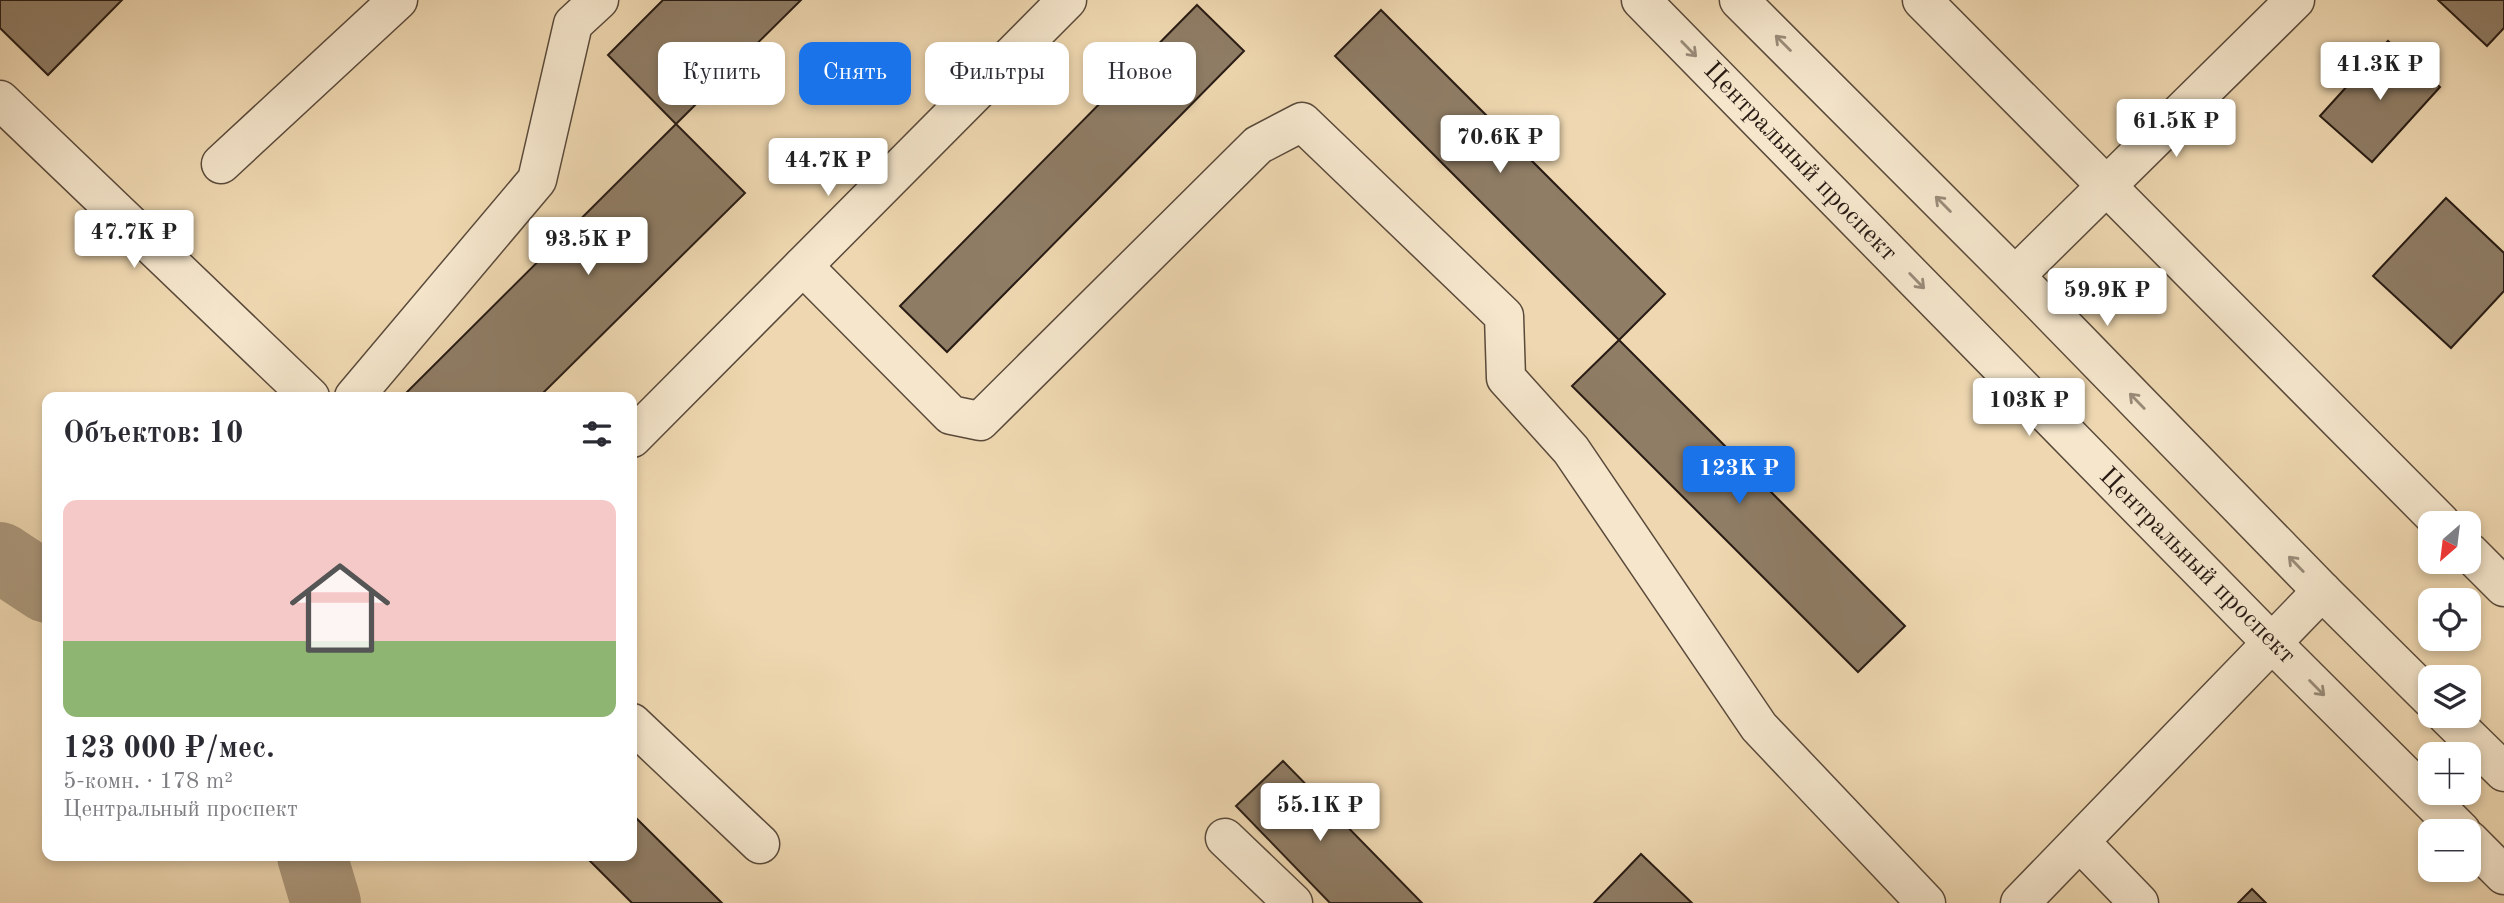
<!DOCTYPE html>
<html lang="ru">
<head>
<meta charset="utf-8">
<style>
  :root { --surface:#fff; --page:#f2f2f3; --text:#2b2b33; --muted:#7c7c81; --accent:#1a73e8 }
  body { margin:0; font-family:"Old Standard TT",serif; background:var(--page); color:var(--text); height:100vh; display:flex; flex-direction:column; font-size:26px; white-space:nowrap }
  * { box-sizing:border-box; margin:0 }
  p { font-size:23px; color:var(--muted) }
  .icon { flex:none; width:38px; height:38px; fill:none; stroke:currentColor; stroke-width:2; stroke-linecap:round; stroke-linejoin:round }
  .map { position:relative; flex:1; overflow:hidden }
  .side { position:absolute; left:42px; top:392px; width:595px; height:469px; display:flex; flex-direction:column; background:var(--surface); border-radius:14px; box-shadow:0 4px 10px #0003 }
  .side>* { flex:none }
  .guide { position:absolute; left:658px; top:42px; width:665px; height:63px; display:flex; gap:14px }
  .needle { width:46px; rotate:208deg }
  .controls { position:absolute; left:2418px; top:511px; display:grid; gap:14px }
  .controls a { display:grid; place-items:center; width:63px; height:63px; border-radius:14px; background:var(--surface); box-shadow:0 4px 10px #0003; font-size:35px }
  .price { position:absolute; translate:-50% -60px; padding:0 16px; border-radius:7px; background:#fff; color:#222; font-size:23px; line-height:46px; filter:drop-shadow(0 2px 4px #0008) }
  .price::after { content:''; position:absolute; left:50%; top:42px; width:21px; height:16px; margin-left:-10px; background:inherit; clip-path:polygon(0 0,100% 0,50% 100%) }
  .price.on { background:var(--accent); color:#fff }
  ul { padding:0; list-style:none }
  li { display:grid; align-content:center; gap:14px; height:371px; padding:0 21px }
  li span { display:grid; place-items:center; height:217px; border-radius:14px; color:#555 }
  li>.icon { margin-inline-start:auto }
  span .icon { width:126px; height:126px; fill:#fffc; stroke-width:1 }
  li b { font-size:30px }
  h2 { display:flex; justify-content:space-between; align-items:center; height:84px; padding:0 21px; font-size:30px }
  .pill { padding:0 24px; border-radius:14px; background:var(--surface); box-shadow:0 4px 10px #0003; font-size:24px; line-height:63px }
  .pill.on { background:var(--accent); color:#fff }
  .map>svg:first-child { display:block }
</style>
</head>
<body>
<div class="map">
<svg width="2504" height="903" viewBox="0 0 2504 903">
  <rect width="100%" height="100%" fill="#efd8b1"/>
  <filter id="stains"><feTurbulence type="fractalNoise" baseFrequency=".00286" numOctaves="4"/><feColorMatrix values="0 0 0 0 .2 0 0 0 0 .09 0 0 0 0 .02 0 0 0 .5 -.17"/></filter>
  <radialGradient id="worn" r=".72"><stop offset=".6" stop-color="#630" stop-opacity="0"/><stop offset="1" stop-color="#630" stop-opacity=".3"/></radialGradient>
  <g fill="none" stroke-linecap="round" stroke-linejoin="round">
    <g stroke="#ab987c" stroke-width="70">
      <path d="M0,557L47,588"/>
      <path d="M312,856L326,903"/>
    </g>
  </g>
  <g fill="#8f7d66" stroke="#281b14" stroke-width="2">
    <path d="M0,0H122L48,75L0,28Z"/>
    <path d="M663,0H801L676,124L608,55Z"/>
    <path d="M2438,0H2504V28L2487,46Z"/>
    <path d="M1197,5L1244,51L947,352L900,306Z"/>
    <path d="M1381,10L1665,294L1619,340L1335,56Z"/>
    <path d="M2388,41L2440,87L2372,162L2320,116Z"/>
    <path d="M676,124L745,193L539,397H402Z"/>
    <path d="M2446,198L2504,253V291L2451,348L2373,276Z"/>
    <path d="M1619,340L1905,626L1858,672L1572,386Z"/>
    <path d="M1283,761L1422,903H1330L1236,806Z"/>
    <path d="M632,814L722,903H632L585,856H632Z"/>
    <path d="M1641,854L1692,903H1594Z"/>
    <path d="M2252,889L2266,903H2238Z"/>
  </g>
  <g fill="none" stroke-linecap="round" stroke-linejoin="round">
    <defs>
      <g id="minor">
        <path d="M1641,0L2271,642L2461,831"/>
        <path d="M1739,0L2015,276L2322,591L2431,699"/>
        <path d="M1922,0L2441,523"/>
        <path d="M0,100L310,397"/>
        <path d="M221,164L398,0"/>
        <path d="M803,266L951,415L980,421L1258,145L1302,122L1504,316L1506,378L1571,450L1759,727L1926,903"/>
        <path d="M2015,276L2295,0"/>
        <path d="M354,397L537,180L573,24L599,0"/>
        <path d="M632,438L1067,0"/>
        <path d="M2469,552L2504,587"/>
        <path d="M2447,716L2504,772"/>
        <path d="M632,723L760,844"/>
        <path d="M1225,838L1293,903"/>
        <path d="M2469,840L2504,875"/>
        <path d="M2080,842L2139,903"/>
        <path d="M2020,903L2322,591"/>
      </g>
    </defs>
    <use href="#minor" stroke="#5a4a3b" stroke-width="41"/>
    <use href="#minor" stroke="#f5e6cc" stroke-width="38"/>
  </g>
  <defs><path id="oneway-shaft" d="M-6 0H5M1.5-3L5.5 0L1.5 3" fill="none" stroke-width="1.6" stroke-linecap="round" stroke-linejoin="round" transform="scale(1.75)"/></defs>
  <g stroke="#998b79">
    <use href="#oneway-shaft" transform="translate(1783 43) rotate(-135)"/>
    <use href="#oneway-shaft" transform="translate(1689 49) rotate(46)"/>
    <use href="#oneway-shaft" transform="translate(1943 204) rotate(-135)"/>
    <use href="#oneway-shaft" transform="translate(1917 281) rotate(46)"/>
    <use href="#oneway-shaft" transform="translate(2137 401) rotate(-134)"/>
    <use href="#oneway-shaft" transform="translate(2296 564) rotate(-134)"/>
    <use href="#oneway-shaft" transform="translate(2317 688) rotate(45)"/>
  </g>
  <g text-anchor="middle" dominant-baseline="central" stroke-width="6" stroke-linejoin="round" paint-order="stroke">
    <g font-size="26" fill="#281b14" stroke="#f5e6cc">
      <text transform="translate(1800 162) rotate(46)">Центральный проспект</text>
      <text transform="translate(2197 566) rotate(45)">Центральный проспект</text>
    </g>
  </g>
  <rect width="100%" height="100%" filter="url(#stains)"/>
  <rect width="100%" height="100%" fill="url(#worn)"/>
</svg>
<div class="controls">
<a><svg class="needle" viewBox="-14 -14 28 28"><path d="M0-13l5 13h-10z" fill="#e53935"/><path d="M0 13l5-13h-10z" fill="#7c7c81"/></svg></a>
<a><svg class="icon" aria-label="locate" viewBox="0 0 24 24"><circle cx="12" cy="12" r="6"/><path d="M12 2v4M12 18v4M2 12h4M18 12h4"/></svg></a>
<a><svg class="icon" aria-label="layers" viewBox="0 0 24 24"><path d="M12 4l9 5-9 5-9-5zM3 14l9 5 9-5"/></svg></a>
<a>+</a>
<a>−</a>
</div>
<b class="price" style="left:2380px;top:102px">41.3K ₽</b>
<b class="price" style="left:2176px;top:159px">61.5K ₽</b>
<b class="price" style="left:1500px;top:175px">70.6K ₽</b>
<b class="price" style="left:828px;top:198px">44.7K ₽</b>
<b class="price" style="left:134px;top:270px">47.7K ₽</b>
<b class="price" style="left:588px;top:277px">93.5K ₽</b>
<b class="price" style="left:2107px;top:328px">59.9K ₽</b>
<b class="price" style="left:2029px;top:438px">103K ₽</b>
<b class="price on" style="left:1739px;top:506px">123K ₽</b>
<b class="price" style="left:1320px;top:843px">55.1K ₽</b>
<div class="guide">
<a class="pill">Купить</a>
<a class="pill on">Снять</a>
<a class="pill">Фильтры</a>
<a class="pill">Новое</a>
</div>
<section class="side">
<h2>Объектов: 10<svg class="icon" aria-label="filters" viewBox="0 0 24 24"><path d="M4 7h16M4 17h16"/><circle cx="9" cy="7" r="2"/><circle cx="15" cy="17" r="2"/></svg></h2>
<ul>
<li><span style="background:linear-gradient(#f6c9c9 65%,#8fb573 0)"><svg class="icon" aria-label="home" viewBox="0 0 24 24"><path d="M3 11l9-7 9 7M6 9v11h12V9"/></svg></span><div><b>123 000 ₽/мес.</b><p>5-комн. · 178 m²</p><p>Центральный проспект</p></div></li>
</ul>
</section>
</div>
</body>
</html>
